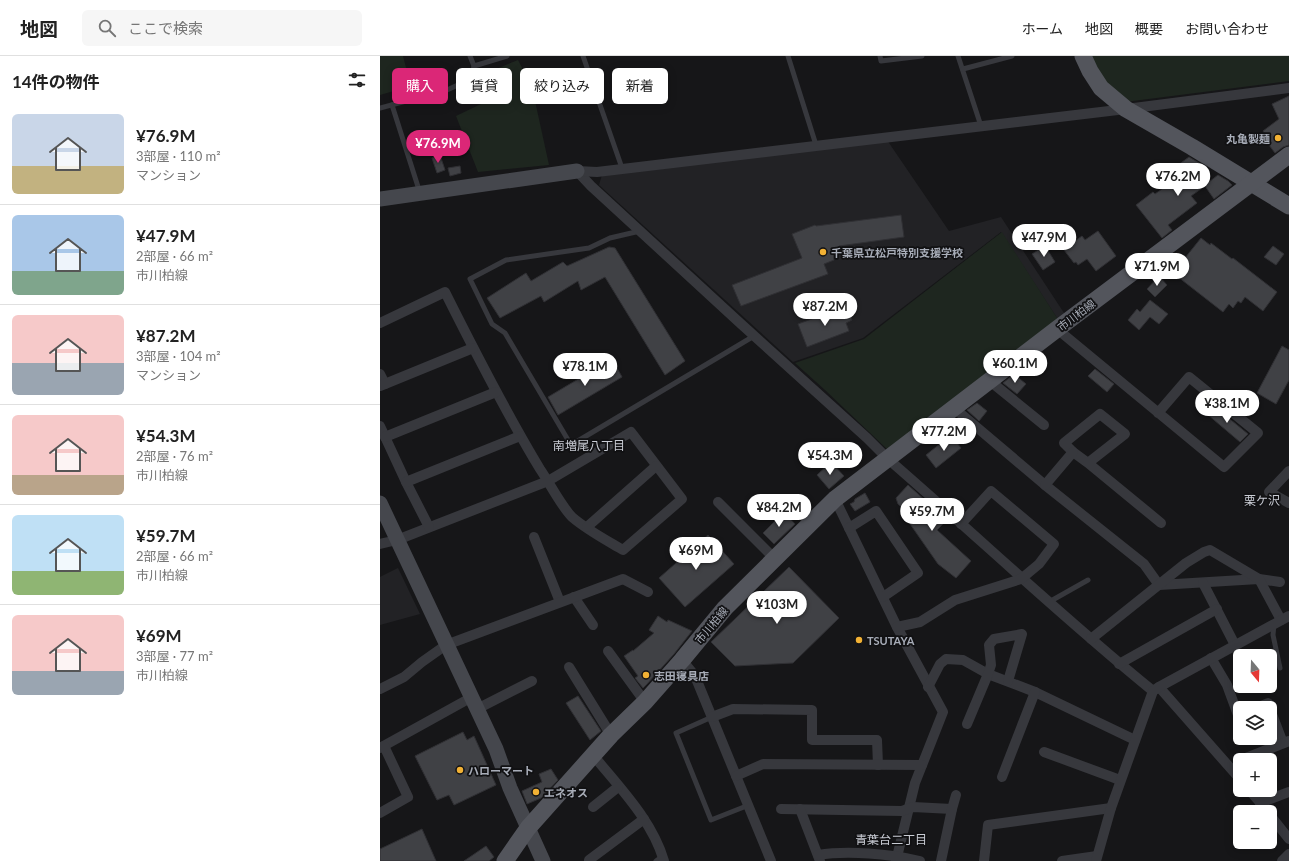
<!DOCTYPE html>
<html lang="ja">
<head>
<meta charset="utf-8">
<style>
  :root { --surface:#fff; --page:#f6f6f6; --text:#222; --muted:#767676; --line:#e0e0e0; --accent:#db2777 }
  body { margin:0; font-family:Lato,"Noto Sans JP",sans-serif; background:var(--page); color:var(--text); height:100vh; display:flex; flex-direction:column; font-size:15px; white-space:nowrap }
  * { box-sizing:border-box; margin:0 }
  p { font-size:13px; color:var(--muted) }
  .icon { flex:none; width:22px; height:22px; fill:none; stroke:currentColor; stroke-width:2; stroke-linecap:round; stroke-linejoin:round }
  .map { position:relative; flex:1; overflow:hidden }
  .details { display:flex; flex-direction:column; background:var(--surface); width:380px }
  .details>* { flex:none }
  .top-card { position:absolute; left:12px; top:12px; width:380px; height:36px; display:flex; gap:8px }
  .needle { width:26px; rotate:161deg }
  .fabs { position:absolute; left:853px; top:593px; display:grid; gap:8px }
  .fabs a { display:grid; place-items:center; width:44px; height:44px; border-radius:6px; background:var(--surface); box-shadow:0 2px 10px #0003; font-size:20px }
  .price { position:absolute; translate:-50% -34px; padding:0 9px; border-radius:14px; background:#fff; color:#222; font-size:13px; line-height:26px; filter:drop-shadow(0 1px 2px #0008) }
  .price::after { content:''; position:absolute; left:50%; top:24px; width:12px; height:9px; margin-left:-6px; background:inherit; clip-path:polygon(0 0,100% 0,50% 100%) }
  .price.on { background:var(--accent); color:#fff }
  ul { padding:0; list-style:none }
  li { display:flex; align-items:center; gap:12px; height:100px; padding:0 12px }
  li+li { border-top:1px solid var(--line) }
  li span { display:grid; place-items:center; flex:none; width:112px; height:80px; border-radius:6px; color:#555 }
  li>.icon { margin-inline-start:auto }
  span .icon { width:48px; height:48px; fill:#fffc; stroke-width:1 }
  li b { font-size:17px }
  h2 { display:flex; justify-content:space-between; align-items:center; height:48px; padding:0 12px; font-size:17px }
  .chip { padding:0 14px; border-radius:6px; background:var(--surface); box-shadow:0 2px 10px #0003; font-size:14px; line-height:36px }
  .chip.on { background:var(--accent); color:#fff }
  header { display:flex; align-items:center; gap:24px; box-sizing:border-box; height:56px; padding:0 20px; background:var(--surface); border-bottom:1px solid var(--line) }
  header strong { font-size:19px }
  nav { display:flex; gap:22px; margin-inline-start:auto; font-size:14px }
  .search { width:280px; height:36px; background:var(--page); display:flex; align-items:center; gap:10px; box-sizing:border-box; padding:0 14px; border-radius:6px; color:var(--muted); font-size:15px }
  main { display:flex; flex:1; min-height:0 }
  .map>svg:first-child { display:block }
</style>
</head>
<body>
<header>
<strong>地図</strong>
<div class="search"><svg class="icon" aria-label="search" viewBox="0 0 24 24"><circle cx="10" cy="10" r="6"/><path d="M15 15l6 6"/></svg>ここで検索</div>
<nav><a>ホーム</a><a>地図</a><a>概要</a><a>お問い合わせ</a></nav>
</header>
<main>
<section class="details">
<h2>14件の物件<svg class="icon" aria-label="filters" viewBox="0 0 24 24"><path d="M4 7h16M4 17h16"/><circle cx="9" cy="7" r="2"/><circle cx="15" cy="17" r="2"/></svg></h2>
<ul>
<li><span style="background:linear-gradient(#c9d6e8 65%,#c2b280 0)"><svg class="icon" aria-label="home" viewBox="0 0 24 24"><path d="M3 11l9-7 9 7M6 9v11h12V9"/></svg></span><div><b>¥76.9M</b><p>3部屋 · 110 m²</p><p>マンション</p></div></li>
<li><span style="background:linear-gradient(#a9c7e8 70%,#7fa58c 0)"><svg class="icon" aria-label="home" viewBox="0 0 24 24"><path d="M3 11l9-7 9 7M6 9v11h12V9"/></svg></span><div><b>¥47.9M</b><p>2部屋 · 66 m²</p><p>市川柏線</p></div></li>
<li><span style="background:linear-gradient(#f6c9c9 60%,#9aa5b1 0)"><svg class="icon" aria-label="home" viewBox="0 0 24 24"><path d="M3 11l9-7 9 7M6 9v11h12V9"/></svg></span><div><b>¥87.2M</b><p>3部屋 · 104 m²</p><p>マンション</p></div></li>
<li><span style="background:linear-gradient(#f6c9c9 75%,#b9a48a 0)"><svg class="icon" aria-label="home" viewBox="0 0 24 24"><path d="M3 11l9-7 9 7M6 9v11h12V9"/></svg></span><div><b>¥54.3M</b><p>2部屋 · 76 m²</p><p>市川柏線</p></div></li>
<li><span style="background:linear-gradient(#bfe0f5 70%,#8fb573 0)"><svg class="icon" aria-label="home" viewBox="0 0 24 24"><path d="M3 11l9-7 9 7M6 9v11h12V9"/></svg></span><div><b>¥59.7M</b><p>2部屋 · 66 m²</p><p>市川柏線</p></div></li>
<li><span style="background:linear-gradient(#f6c9c9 70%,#9aa5b1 0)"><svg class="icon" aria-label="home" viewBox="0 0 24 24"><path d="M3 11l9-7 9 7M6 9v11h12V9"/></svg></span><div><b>¥69M</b><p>3部屋 · 77 m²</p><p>市川柏線</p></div></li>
</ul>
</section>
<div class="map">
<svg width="909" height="805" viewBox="0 0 909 805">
  <rect width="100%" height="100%" fill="#161618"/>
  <g fill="#222225">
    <path d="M507,84L569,175L621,161L686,260L679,265L621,176L483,282L413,306L219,129L222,119Z"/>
    <path d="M18,512L40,558L0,569V521Z"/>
  </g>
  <g fill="#1e261f">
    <path d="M0,0H23L30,27L14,35L0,39Z"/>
    <path d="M698,0H909V25L745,46Z"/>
    <path d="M138,4L152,31L169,109L98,116L76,60L103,47L104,18Z"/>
    <path d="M622,176L679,265L509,395L445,334L415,307L484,283Z"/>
  </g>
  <g fill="#404145" stroke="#303034">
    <path d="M909,40V89L903,91L895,97L886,85L889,83L883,75L899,63L892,48Z"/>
    <path d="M60,99L65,114L57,117L52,102Z"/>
    <path d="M809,101L819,107L821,110L814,115L825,129L838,119L848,125L852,129L834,143L825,130L811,140L817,147L788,169L792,174L782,182L756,149L773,136L775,138L800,120L794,112Z"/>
    <path d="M80,110L81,117L70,120L68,112Z"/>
    <path d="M521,159L524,181L459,190V195L453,196L454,204L444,208L448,218L361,250L352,229L422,202L412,178L435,169L436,170Z"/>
    <path d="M718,175L736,200L716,215L707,203L698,209L696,206L694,207L684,194L688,191L686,189L694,184L695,185L702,180L705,184Z"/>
    <path d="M821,182L830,189L831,187L852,203L853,202L897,236L883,255L865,241L861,247L858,245L853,252L849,248L843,256L793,217Z"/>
    <path d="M893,190L904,198L896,209L884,201Z"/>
    <path d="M229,191L235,192L305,305L285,319L225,221L201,234L198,225L164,246L161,240L120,262L107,242L146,217L151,225L183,206L187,210Z"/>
    <path d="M663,191L665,194L667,193L675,206L663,214L652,198Z"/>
    <path d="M779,220L787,229L775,241L767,233Z"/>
    <path d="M770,244L788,258L779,268L770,261L759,274L748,264L757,253L760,256Z"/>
    <path d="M461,252L463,257L469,255L472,264L466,267L469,275L427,291L418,268Z"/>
    <path d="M902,290L909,294V324L896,348L877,337Z"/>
    <path d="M232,303L242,321L178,359L168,341Z"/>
    <path d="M715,313L734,328L727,336L708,320Z"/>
    <path d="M634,318L646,328L637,338L623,327Z"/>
    <path d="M597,347L607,355L599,365L587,354Z"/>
    <path d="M834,350L868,378L860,386L827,358Z"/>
    <path d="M571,379L581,392L556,412L546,399Z"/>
    <path d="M451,406L464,420L449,433L437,419Z"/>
    <path d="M528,429L567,464L557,474L591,505L576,522L558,508L528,465L532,461L518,448L516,442Z"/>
    <path d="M485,437L490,446L475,455L470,448L474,446L475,443Z"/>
    <path d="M404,456L415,468L394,488L383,477Z"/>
    <path d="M328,479L354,508L305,551L279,522Z"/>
    <path d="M409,511L459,562L413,607L355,610L331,586Z"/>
    <path d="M278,560L287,566L288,564L312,575L294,598L267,628L263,632L255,622L258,620L244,600L253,594V595L274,577L269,574Z"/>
    <path d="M198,640L221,675L210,684L186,647Z"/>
    <path d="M83,676L87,684L94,680L116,729L74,749L69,739L57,744L35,700Z"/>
    <path d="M171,713L178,724L161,742L147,748L142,735L162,726L159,718Z"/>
    <path d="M42,773L56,805H0V793Z"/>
    <path d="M106,790L114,801L109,805H84Z"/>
  </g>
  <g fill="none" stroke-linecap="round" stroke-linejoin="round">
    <g stroke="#37383d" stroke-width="5">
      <path d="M90,0L94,10"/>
      <path d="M203,0L242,112"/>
      <path d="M408,0L436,89"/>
      <path d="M500,0L501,5L542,0"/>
      <path d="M578,0L601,70"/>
      <path d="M583,13L632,0"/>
      <path d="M12,49L40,137"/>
      <path d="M0,52L67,34L91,23L94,10L127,0"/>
      <path d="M260,175L230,182L209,192L126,204L90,223L112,268L125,277L191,389L374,280"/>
      <path d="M669,546L708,524"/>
      <path d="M894,568L893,579L900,612"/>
      <path d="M332,661L296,677L331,764L369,749"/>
      <path d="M276,805L283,800"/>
    </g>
    <g stroke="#37383d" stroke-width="10">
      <path d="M197,115L211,130L360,267L487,382L508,403C597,480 682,561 773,635"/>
      <path d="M197,115L217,116L746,53L909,32"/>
      <path d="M0,267L65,236C95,296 125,355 160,413C169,426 181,450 192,461C207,474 226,484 243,494L302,443L251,376L168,425L17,484L0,488"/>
      <path d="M677,273L844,411L878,377L809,321L778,357"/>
      <path d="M0,318L5,328"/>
      <path d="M610,325L664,369"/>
      <path d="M0,330L93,292"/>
      <path d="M574,352L665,429L764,508L779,529L879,523L900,526"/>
      <path d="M0,370L26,426L49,471"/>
      <path d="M5,381L116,336"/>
      <path d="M708,407L745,378L720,358L684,387L693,396L708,407L781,467"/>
      <path d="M909,415L889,436L909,447"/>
      <path d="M26,426L140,380"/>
      <path d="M665,429L693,396"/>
      <path d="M455,443L517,571L563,656L535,727L516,805"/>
      <path d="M338,446L395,503"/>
      <path d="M207,471L276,410"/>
      <path d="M469,472L496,455L538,517L503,541"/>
      <path d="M154,481L180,546"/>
      <path d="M823,527L855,589"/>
      <path d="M194,541L213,569"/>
      <path d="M517,571L540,566L575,544L641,523L659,508L674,488L611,435L581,468"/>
      <path d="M711,583L806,507L824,496L830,494L879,523L901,564"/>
      <path d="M228,595L265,646"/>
      <path d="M831,602L847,629L858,659H860"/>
      <path d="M302,604L315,620L391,805"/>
      <path d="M739,608L837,553"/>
      <path d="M189,611L231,679"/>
      <path d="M548,631L560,608L566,603L583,604L608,618L655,636L755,684"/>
      <path d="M779,631L860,723"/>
      <path d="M0,633L24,621L42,606L66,589L243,523L268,536"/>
      <path d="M876,652L888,647L889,652"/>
      <path d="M97,653L152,625"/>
      <path d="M890,653L903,687"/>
      <path d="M332,661L353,653L432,654V684H497L498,709"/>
      <path d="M587,668L608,618L611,609L609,589L614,583L642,578L628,625"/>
      <path d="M0,692L92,641"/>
      <path d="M664,696L740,724"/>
      <path d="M213,699C239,731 272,764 284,805"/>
      <path d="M861,704L909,685"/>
      <path d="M356,720L383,708L542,709"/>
      <path d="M622,721L655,636"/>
      <path d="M869,734L885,752"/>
      <path d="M880,747L909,736"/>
      <path d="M213,751L238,731"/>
      <path d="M401,753L522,755L533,751L572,753"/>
      <path d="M420,753L440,805"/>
      <path d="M0,757L28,741L4,690"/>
      <path d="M890,759L909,783"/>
      <path d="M438,799C468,794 510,798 540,805"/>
      <path d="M209,804L264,763"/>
      <path d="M561,805L572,753L576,739"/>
      <path d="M604,805L608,769L731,752"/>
      <path d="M682,805L717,800"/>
      <path d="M716,805L731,752L773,635L779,631L909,560"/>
      <path d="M902,805L909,798"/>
    </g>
    <g stroke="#45474d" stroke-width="15">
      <path d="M0,143L197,115"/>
      <path d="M0,447L116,693L130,732L163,805"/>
    </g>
    <g stroke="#53555c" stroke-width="17">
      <path d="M703,0L710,15L721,32L746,53L812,91L909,150"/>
      <path d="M125,805L148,772L231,679L265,646L302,604L345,552L455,443L677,273L909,99"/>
    </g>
  </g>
  <g fill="#f2b134" stroke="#111113" stroke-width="1.5">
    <circle cx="898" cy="82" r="4"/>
    <circle cx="443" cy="196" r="4"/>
    <circle cx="479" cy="584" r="4"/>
    <circle cx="266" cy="619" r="4"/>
    <circle cx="80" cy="714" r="4"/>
    <circle cx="156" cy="736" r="4"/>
  </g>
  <g text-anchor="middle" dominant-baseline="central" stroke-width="3.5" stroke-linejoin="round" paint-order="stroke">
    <g font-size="11" font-weight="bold" fill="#a8adb8" stroke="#111113" text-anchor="start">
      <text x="890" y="82" text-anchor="end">丸亀製麺</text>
      <text x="451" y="196">千葉県立松戸特別支援学校</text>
      <text x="487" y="584">TSUTAYA</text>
      <text x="274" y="619">志田寝具店</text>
      <text x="88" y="714">ハローマート</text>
      <text x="164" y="736">エネオス</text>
    </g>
    <g font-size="11" fill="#a8adb8" stroke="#111113">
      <text transform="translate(696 259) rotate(-37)">市川柏線</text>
      <text transform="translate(331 569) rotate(-50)">市川柏線</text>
    </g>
    <g font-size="12" fill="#c9ccd4" stroke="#111113">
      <text x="209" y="389">南増尾八丁目</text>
      <text x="882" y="444">栗ケ沢</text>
      <text x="511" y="783">青葉台二丁目</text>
    </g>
  </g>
</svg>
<div class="fabs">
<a><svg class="needle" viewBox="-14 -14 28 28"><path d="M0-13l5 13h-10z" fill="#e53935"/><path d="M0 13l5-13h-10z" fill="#767676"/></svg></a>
<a><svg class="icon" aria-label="layers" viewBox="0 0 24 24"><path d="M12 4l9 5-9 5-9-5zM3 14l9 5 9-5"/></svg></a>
<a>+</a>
<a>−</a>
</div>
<b class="price on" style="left:58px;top:108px">¥76.9M</b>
<b class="price" style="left:798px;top:141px">¥76.2M</b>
<b class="price" style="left:664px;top:202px">¥47.9M</b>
<b class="price" style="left:777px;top:231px">¥71.9M</b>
<b class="price" style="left:445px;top:271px">¥87.2M</b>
<b class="price" style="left:635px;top:328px">¥60.1M</b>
<b class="price" style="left:205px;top:331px">¥78.1M</b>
<b class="price" style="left:847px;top:368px">¥38.1M</b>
<b class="price" style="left:564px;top:396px">¥77.2M</b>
<b class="price" style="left:450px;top:420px">¥54.3M</b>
<b class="price" style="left:399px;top:472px">¥84.2M</b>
<b class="price" style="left:552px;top:476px">¥59.7M</b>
<b class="price" style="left:316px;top:515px">¥69M</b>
<b class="price" style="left:397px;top:569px">¥103M</b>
<div class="top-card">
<a class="chip on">購入</a>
<a class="chip">賃貸</a>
<a class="chip">絞り込み</a>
<a class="chip">新着</a>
</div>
</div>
</main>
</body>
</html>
